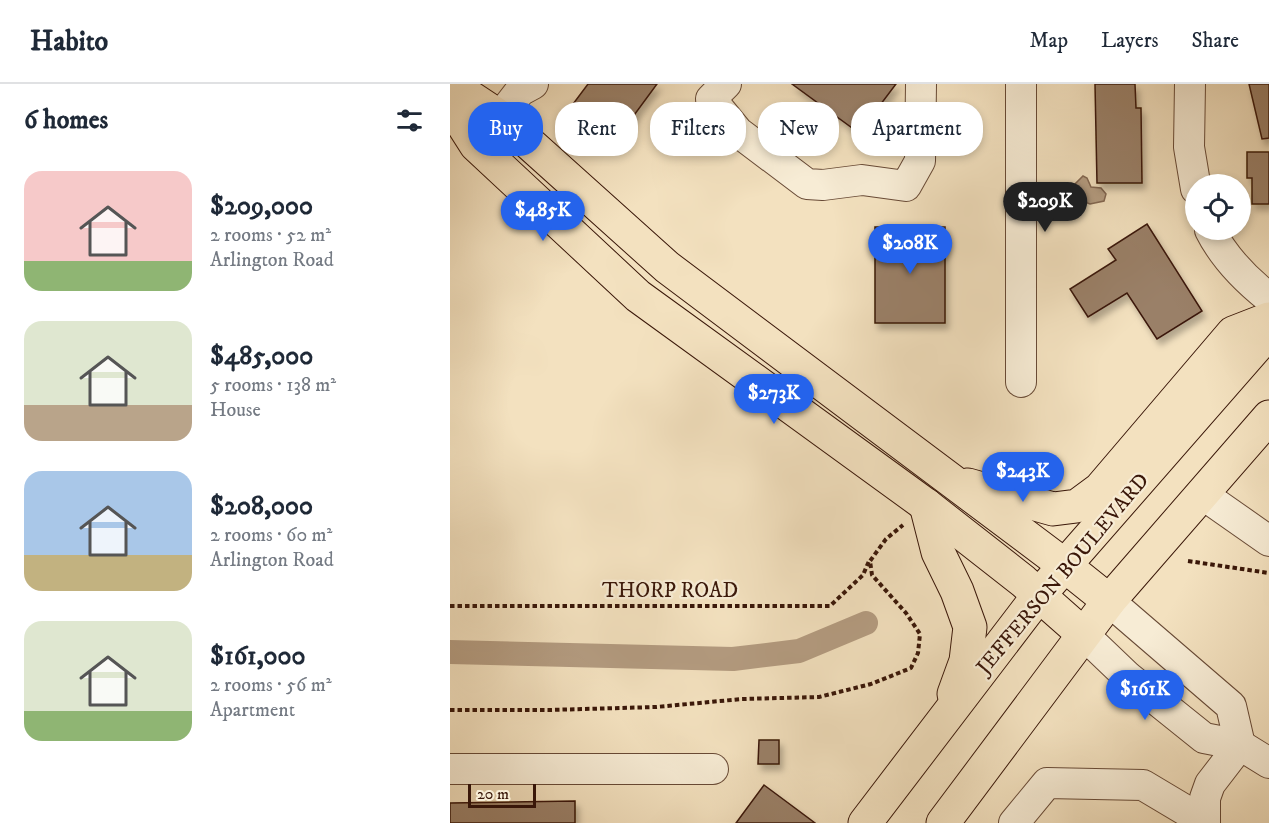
<!DOCTYPE html>
<html lang="en">
<head>
<meta charset="utf-8">
<style>
  :root { --surface:#fff; --page:#f2f2f3; --text:#1f2937; --muted:#747a83; --line:#e0e1e3; --accent:#2563eb }
  body { margin:0; font-family:"IM FELL DW Pica",serif; background:var(--page); color:var(--text); height:100vh; display:flex; flex-direction:column; font-size:22px; white-space:nowrap }
  * { box-sizing:border-box; margin:0 }
  p { font-size:20px; color:var(--muted) }
  .icon { flex:none; width:33px; height:33px; fill:none; stroke:currentColor; stroke-width:2; stroke-linecap:round; stroke-linejoin:round }
  .map { position:relative; flex:1; overflow:hidden }
  .side { display:flex; flex-direction:column; background:var(--surface); width:450px }
  .side>* { flex:none }
  .hud { position:absolute; left:18px; top:18px; width:570px; height:54px; display:flex; gap:12px }
  .buttons { position:absolute; left:735px; top:90px; display:grid; gap:12px }
  .buttons a { display:grid; place-items:center; width:66px; height:66px; border-radius:50%; background:var(--surface); box-shadow:0 3px 9px #0003; font-size:30px }
  .scale { position:absolute; left:18px; bottom:15px; width:68px; box-sizing:border-box; padding-left:6px; border:3px solid #3a1709; border-top:0; font-size:16px; line-height:21px; white-space:nowrap; color:#3a1709; -webkit-text-stroke:4px #f7ecd5; paint-order:stroke }
  .price { position:absolute; translate:-50% -51px; padding:0 14px; border-radius:21px; background:var(--accent); color:#fff; font-size:20px; line-height:39px; filter:drop-shadow(0 2px 3px #0008) }
  .price::after { content:''; position:absolute; left:50%; top:36px; width:18px; height:14px; margin-left:-9px; background:inherit; clip-path:polygon(0 0,100% 0,50% 100%) }
  .price.active { background:#222; color:#fff }
  ul { padding:0; list-style:none }
  li { display:flex; align-items:center; gap:18px; height:150px; padding:0 24px }
  li span { display:grid; place-items:center; flex:none; width:168px; height:120px; border-radius:18px; color:#555 }
  li>.icon { margin-inline-start:auto }
  span .icon { width:72px; height:72px; fill:#fffc; stroke-width:1 }
  li b { font-size:26px }
  h2 { display:flex; justify-content:space-between; align-items:center; height:72px; padding:0 24px; font-size:26px }
  .pill { padding:0 21px; border-radius:24px; background:var(--surface); box-shadow:0 3px 9px #0003; font-size:21px; line-height:54px }
  .pill.active { background:var(--accent); color:#fff }
  header { display:flex; align-items:center; gap:36px; box-sizing:border-box; height:84px; padding:0 30px; background:var(--surface); border-bottom:2px solid var(--line) }
  header strong { font-size:28px }
  nav { display:flex; gap:33px; margin-inline-start:auto; font-size:21px }
  main { display:flex; flex:1; min-height:0 }
  .map>svg:first-child { display:block }
</style>
</head>
<body>
<header>
<strong>Habito</strong>
<nav><a>Map</a><a>Layers</a><a>Share</a></nav>
</header>
<main>
<section class="side">
<h2>6 homes<svg class="icon" aria-label="filters" viewBox="0 0 24 24"><path d="M4 7h16M4 17h16"/><circle cx="9" cy="7" r="2"/><circle cx="15" cy="17" r="2"/></svg></h2>
<ul>
<li><span style="background:linear-gradient(#f6c9c9 75%,#8fb573 0)"><svg class="icon" aria-label="home" viewBox="0 0 24 24"><path d="M3 11l9-7 9 7M6 9v11h12V9"/></svg></span><div><b>$209,000</b><p>2 rooms · 52 m²</p><p>Arlington Road</p></div></li>
<li><span style="background:linear-gradient(#dfe7d0 70%,#b9a48a 0)"><svg class="icon" aria-label="home" viewBox="0 0 24 24"><path d="M3 11l9-7 9 7M6 9v11h12V9"/></svg></span><div><b>$485,000</b><p>5 rooms · 138 m²</p><p>House</p></div></li>
<li><span style="background:linear-gradient(#a9c7e8 70%,#c2b280 0)"><svg class="icon" aria-label="home" viewBox="0 0 24 24"><path d="M3 11l9-7 9 7M6 9v11h12V9"/></svg></span><div><b>$208,000</b><p>2 rooms · 60 m²</p><p>Arlington Road</p></div></li>
<li><span style="background:linear-gradient(#dfe7d0 75%,#8fb573 0)"><svg class="icon" aria-label="home" viewBox="0 0 24 24"><path d="M3 11l9-7 9 7M6 9v11h12V9"/></svg></span><div><b>$161,000</b><p>2 rooms · 56 m²</p><p>Apartment</p></div></li>
</ul>
</section>
<div class="map">
<svg width="819" height="739" viewBox="0 0 819 739">
  <defs>
    <filter id="shadow"><feDropShadow dx="3.5" dy="6" stdDeviation="3" flood-color="#0004"/></filter>
  </defs>
  <rect width="100%" height="100%" fill="#f3e1bf"/>
  <filter id="stains"><feTurbulence type="fractalNoise" baseFrequency=".00333" numOctaves="4"/><feColorMatrix values="0 0 0 0 .2 0 0 0 0 .09 0 0 0 0 .02 0 0 0 .5 -.17"/></filter>
  <radialGradient id="worn" r=".72"><stop offset=".6" stop-color="#630" stop-opacity="0"/><stop offset="1" stop-color="#630" stop-opacity=".3"/></radialGradient>
  <path fill="#b49c81" stroke="#836751" stroke-width="1.5" d="M633,92L637,94L641,103L651,104L656,110L654,117L640,120L632,117L625,100Z"/>
  <g fill="none" stroke-linecap="round" stroke-linejoin="round">
    <path stroke="#b49c81" stroke-width="24" d="M0,568L283,575L349,567L416,539"/>
  </g>
  <g fill="#9a8068" stroke="#3a1709" stroke-width="1.5" filter="url(#shadow)">
    <path d="M138,0H207L168,53L123,20Z"/>
    <path d="M342,0H446L409,49Z"/>
    <path d="M645,0H685L686,24H691L692,99H647Z"/>
    <path d="M799,0H819V54L812,55Z"/>
    <path d="M797,68H819V120H802V94H797Z"/>
    <path d="M697,140L752,227L707,255L677,209L638,233L620,205L666,176L658,165Z"/>
    <rect x="425" y="143" width="70" height="96"/>
    <path d="M309,656H329V680H308Z"/>
    <path d="M314,701L365,739H286Z"/>
    <path d="M125,717V739H0V719Z"/>
  </g>
  <g fill="none" stroke-linecap="round" stroke-linejoin="round">
    <defs>
      <g id="minor">
        <path d="M276,0L261,15L288,48L357,100L373,101L412,96L456,102L470,77L471,0"/>
        <path d="M571,0V298"/>
        <path d="M740,0L739,63L746,105"/>
        <path d="M50,33L70,7L83,0"/>
        <path d="M760,146C774,174 795,195 819,214"/>
        <path d="M752,410L819,457"/>
        <path d="M659,517L781,622L790,661"/>
        <path d="M633,550L678,593L754,654L790,661L819,679"/>
        <path d="M0,685H263"/>
        <path d="M564,739L597,699L693,701L755,738"/>
        <path d="M755,739V714L760,700L790,661"/>
      </g>
      <g id="major">
        <path d="M0,0L50,33L217,183L614,481L659,517"/>
        <path d="M0,20L26,61L188,212L476,421L573,497L633,550"/>
        <path d="M518,401L603,425L627,422L650,405L783,249L819,235"/>
        <path d="M476,421L488,468L507,507L520,543L516,577L504,610"/>
        <path d="M415,739L589,511L819,248"/>
        <path d="M493,739L659,517L819,333"/>
      </g>
    </defs>
    <use href="#minor" stroke="#684a36" stroke-width="32"/>
    <use href="#major" stroke="#3a1709" stroke-width="35"/>
    <g stroke="#3a1709" stroke-width="4" stroke-dasharray="4.5 3" stroke-linecap="butt">
      <path d="M738,477L819,489"/>
      <path d="M0,522H380L413,491L419,477"/>
      <path d="M0,626H98L206,623L292,615L369,613L421,600L461,584L468,569L470,550L456,529L422,491L420,477L436,455L453,441"/>
    </g>
    <use href="#minor" stroke="#f7ecd5" stroke-width="30"/>
    <use href="#major" stroke="#f3e1bf" stroke-width="33"/>
  </g>
  <g text-anchor="middle" dominant-baseline="central" stroke-width="4.5" stroke-linejoin="round" paint-order="stroke">
    <g font-size="21" fill="#3a1709" stroke="#f7ecd5">
      <text transform="translate(613 490) rotate(-50)">JEFFERSON BOULEVARD</text>
      <text x="220" y="507">THORP ROAD</text>
    </g>
  </g>
  <rect width="100%" height="100%" filter="url(#stains)"/>
  <rect width="100%" height="100%" fill="url(#worn)"/>
</svg>
<div class="buttons">
<a><svg class="icon" aria-label="locate" viewBox="0 0 24 24"><circle cx="12" cy="12" r="6"/><path d="M12 2v4M12 18v4M2 12h4M18 12h4"/></svg></a>
</div>
<div class="scale">20 m</div>
<b class="price active" style="left:595px;top:149px">$209K</b>
<b class="price" style="left:93px;top:158px">$485K</b>
<b class="price" style="left:460px;top:191px">$208K</b>
<b class="price" style="left:324px;top:341px">$273K</b>
<b class="price" style="left:573px;top:419px">$243K</b>
<b class="price" style="left:695px;top:637px">$161K</b>
<div class="hud">
<a class="pill active">Buy</a>
<a class="pill">Rent</a>
<a class="pill">Filters</a>
<a class="pill">New</a>
<a class="pill">Apartment</a>
</div>
</div>
</main>
</body>
</html>
